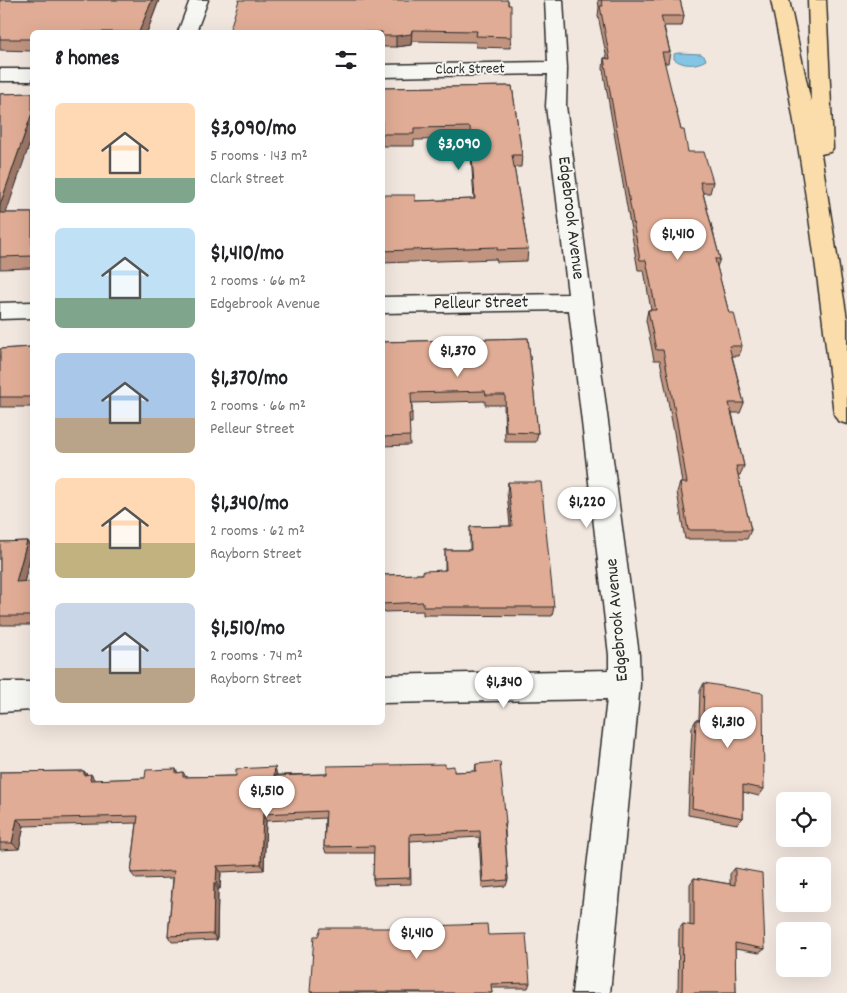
<!DOCTYPE html>
<html lang="en">
<head>
<meta charset="utf-8">
<style>
  :root { --surface:#fff; --page:#f6f6f6; --text:#202124; --muted:#757577; --accent:#0f766e }
  body { margin:0; font-family:Dekko,sans-serif; background:var(--page); color:var(--text); height:100vh; display:flex; flex-direction:column; font-size:19px; white-space:nowrap }
  * { box-sizing:border-box; margin:0 }
  p { font-size:16px; color:var(--muted) }
  .icon { flex:none; width:28px; height:28px; fill:none; stroke:currentColor; stroke-width:2; stroke-linecap:round; stroke-linejoin:round }
  .map { position:relative; flex:1; overflow:hidden }
  .details { position:absolute; left:30px; top:30px; width:355px; height:695px; display:flex; flex-direction:column; background:var(--surface); border-radius:8px; box-shadow:0 5px 20px #0002 }
  .details>* { flex:none }
  .buttons { position:absolute; left:776px; top:792px; display:grid; gap:10px }
  .buttons a { display:grid; place-items:center; width:55px; height:55px; border-radius:8px; background:var(--surface); box-shadow:0 5px 20px #0002; font-size:25px }
  .price { position:absolute; translate:-50% -42px; padding:0 11px; border-radius:18px; background:#fff; color:#222; font-size:16px; line-height:32px; filter:drop-shadow(0 1px 2px #0008) }
  .price::after { content:''; position:absolute; left:50%; top:30px; width:15px; height:11px; margin-left:-8px; background:inherit; clip-path:polygon(0 0,100% 0,50% 100%) }
  .price.on { background:var(--accent); color:#fff }
  ul { padding:0; list-style:none }
  li { display:flex; align-items:center; gap:15px; height:125px; padding:0 25px }
  li span { display:grid; place-items:center; flex:none; width:140px; height:100px; border-radius:8px; color:#555 }
  li>.icon { margin-inline-start:auto }
  span .icon { width:60px; height:60px; fill:#fffc; stroke-width:1 }
  li b { font-size:21px }
  h2 { display:flex; justify-content:space-between; align-items:center; height:60px; padding:0 25px; font-size:21px }
  .map>svg:first-child { display:block }
</style>
</head>
<body>
<div class="map">
<svg width="847" height="993" viewBox="0 0 847 993">
  <rect width="100%" height="100%" fill="#f2e7df"/>
  <filter id="ink" filterUnits="userSpaceOnUse"><feTurbulence type="fractalNoise" baseFrequency=".02" numOctaves="2"/><feDisplacementMap in="SourceGraphic" scale="10" xChannelSelector="R" yChannelSelector="G"/><feConvolveMatrix kernelMatrix="1 2 1 2 8 2 1 2 1" color-interpolation-filters="sRGB"/></filter>
  <g filter="url(#ink)">
    <path fill="#84c5e5" stroke="#60879b" d="M678,53L701,54L705,57L706,60C696,66 683,66 674,59V54Z"/>
    <g fill="none" stroke-linecap="round" stroke-linejoin="round">
      <defs>
        <g id="minor">
          <path d="M190,0H208L196,32H178Z"/>
          <path d="M545,0H563L567,68L566,106L639,655L640,684L610,993H572L607,699L382,703V675L609,670V655L569,310L382,313V297L568,294L546,106L548,74L382,77V65L548,62Z"/>
          <rect x="0" y="69" width="32" height="12"/>
          <path d="M32,302V318L0,319V303Z"/>
          <path d="M0,682H32V710L0,712Z"/>
        </g>
        <path id="highway" d="M771,0H789L811,102L808,0H826L833,148L830,152L821,154L847,319V424L838,421L834,414C818,275 800,137 771,0Z"/>
      </defs>
      <use href="#minor" stroke="#2b2b2b" stroke-width="3"/>
      <use href="#highway" stroke="#2b2b2b" stroke-width="3"/>
      <use href="#minor" fill="#f6f6f2" fill-rule="evenodd"/>
      <use href="#highway" fill="#faddab" fill-rule="evenodd"/>
    </g>
    <g fill="#c19480" stroke="#2b2b2b">
      <path d="M0,0H159L147,32H32V51L0,50Z"/>
      <path d="M508,0L511,37L510,48L476,47V42L412,41L411,45L396,47H382V32H229Z"/>
      <path d="M598,0H680L684,16L682,26H664L670,52L668,63H664L681,130L688,152L713,182L710,193H703L720,259L717,267L729,313L742,346L739,356H732L744,403L740,413H732L744,466L740,475H738L751,530L747,539H685L677,492L680,483H682L674,432L660,360H654L646,320L648,310H651L644,270H638L603,69L604,58H607L598,16L599,7Z"/>
      <path d="M512,86L522,155L521,167H514L528,249L527,261L497,262L496,259L382,263V195L415,201L474,199L470,139L414,140V146H382V88Z"/>
      <path d="M32,93L6,213H32V268L0,269V94Z"/>
      <path d="M528,338L538,433L536,442H505L504,405H485V401L412,403V423H409L410,445L382,446V342Z"/>
      <path d="M32,347V407H0V349Z"/>
      <path d="M508,482L554,607L552,616L423,615V611L382,612V575L423,574L445,570V550H470V527L510,526L507,492Z"/>
      <path d="M27,541L32,550L24,582L32,581V625H0V542Z"/>
      <path d="M704,683L764,789L759,796L743,792V818L737,824L688,815L692,727L696,720H699L700,691Z"/>
      <path d="M476,764L506,823L505,830L508,880L506,886L482,888L479,837L410,841L411,884L374,885L373,879L374,853H326L324,847L325,818L266,821L264,870L221,872L220,889H218L217,940L172,942L168,936L173,878L136,879L131,873L137,823L24,826L19,849L0,850V772L84,771L87,774L95,780L145,778L176,769L178,773L183,772L186,777L327,774L445,767L454,772L475,771Z"/>
      <path d="M735,868L765,949L759,953L735,949L736,993H678L679,929L683,924L690,926V884L694,878L730,884V874Z"/>
      <path d="M488,935L530,983L528,988H491L492,993H311L310,992Z"/>
    </g>
    <g fill="#9d7868" stroke="#2b2b2b">
      <path d="M152,0H159L147,32H139Z"/>
      <path d="M412,30L411,45L396,47V36Z"/>
      <path d="M32,113V137L2,225L0,220V205Z"/>
      <path d="M27,541L32,550L22,591L16,582Z"/>
      <path d="M275,767L277,775V783L274,776Z"/>
      <path d="M84,771L90,778L91,774L96,782H89L84,775Z"/>
      <path d="M263,814L266,821L264,870L261,864Z"/>
      <path d="M17,819L24,826L19,849L12,843Z"/>
      <path d="M217,866L221,872L220,889L216,883Z"/>
      <path d="M214,883L218,889L217,940L213,934Z"/>
    </g>
    <g fill="#e0ac95" stroke="#2b2b2b">
      <path d="M0,0H152L139,32H32V39H0Z"/>
      <path d="M239,0H508V5H511V37L476,36L477,31L412,30L411,34L396,36H382V32H229Z"/>
      <path d="M601,0H680L684,16H661L670,52H662L681,130H684L688,152H704L713,182H700L720,259H715L729,313H734L742,346H729L744,403H729L744,466H736L751,530H688L680,483H687L677,422L663,350H656L648,310H656L646,260H640L604,58L610,59L600,6H603Z"/>
      <path d="M512,86L522,155H512L528,249L497,250V247L382,251V195H415V201L475,199L470,127L414,128V134H382V88Z"/>
      <path d="M32,92V113L0,205V94L32,93Z"/>
      <path d="M0,213H32V256L0,257Z"/>
      <path d="M528,338L538,433L506,432L505,395H486L485,391L411,393L412,413L409,414L410,436L382,437V342Z"/>
      <path d="M32,347V397H0V349Z"/>
      <path d="M508,482H541L554,607H423V602L382,604V575L423,574V571L446,570L445,550H471L470,527L512,526Z"/>
      <path d="M27,541L16,582L32,581V616H0V542Z"/>
      <path d="M704,683L763,693L764,789L743,785V818L692,808L696,720H703Z"/>
      <path d="M500,762L506,823L504,824L508,880L483,882L480,831L410,834V878L373,879L374,846L324,847L326,811L263,814L261,864L217,866L216,883H214L213,934L168,936L174,871L131,873L138,816L17,819L12,843H0V772L84,771V775L91,774L90,780L145,778L146,770L176,769V773L183,772V777L236,776V769L275,767L274,776L327,774V766L445,764V767L454,766V772L476,771V764Z"/>
      <path d="M735,868L762,873L765,949L735,943L736,993H682L683,924L694,926V878L735,885Z"/>
      <path d="M487,924L488,935L526,934L530,983L491,984L492,993H421V992H310L314,936H318L321,928H429V926Z"/>
    </g>
  </g>
  <g text-anchor="middle" dominant-baseline="central" stroke-width="4" stroke-linejoin="round" paint-order="stroke">
    <g font-size="15" fill="#2b2b2b" stroke="#f6f6f2">
      <text transform="translate(470 70) rotate(-1)">Clark Street</text>
    </g>
    <g font-size="18" fill="#2b2b2b" stroke="#f6f6f2">
      <text transform="translate(570 218) rotate(83)">Edgebrook Avenue</text>
      <text transform="translate(481 304) rotate(-1)">Pelleur Street</text>
      <text transform="translate(618 620) rotate(-95)">Edgebrook Avenue</text>
    </g>
  </g>
</svg>
<div class="buttons">
<a><svg class="icon" aria-label="locate" viewBox="0 0 24 24"><circle cx="12" cy="12" r="6"/><path d="M12 2v4M12 18v4M2 12h4M18 12h4"/></svg></a>
<a>+</a>
<a>−</a>
</div>
<b class="price on" style="left:459px;top:171px">$3,090</b>
<b class="price" style="left:678px;top:261px">$1,410</b>
<b class="price" style="left:458px;top:378px">$1,370</b>
<b class="price" style="left:587px;top:529px">$1,220</b>
<b class="price" style="left:504px;top:709px">$1,340</b>
<b class="price" style="left:728px;top:749px">$1,310</b>
<b class="price" style="left:267px;top:818px">$1,510</b>
<b class="price" style="left:417px;top:960px">$1,410</b>
<section class="details">
<h2>8 homes<svg class="icon" aria-label="filters" viewBox="0 0 24 24"><path d="M4 7h16M4 17h16"/><circle cx="9" cy="7" r="2"/><circle cx="15" cy="17" r="2"/></svg></h2>
<ul>
<li><span style="background:linear-gradient(#ffd9b3 75%,#7fa58c 0)"><svg class="icon" aria-label="home" viewBox="0 0 24 24"><path d="M3 11l9-7 9 7M6 9v11h12V9"/></svg></span><div><b>$3,090/mo</b><p>5 rooms · 143 m²</p><p>Clark Street</p></div></li>
<li><span style="background:linear-gradient(#bfe0f5 70%,#7fa58c 0)"><svg class="icon" aria-label="home" viewBox="0 0 24 24"><path d="M3 11l9-7 9 7M6 9v11h12V9"/></svg></span><div><b>$1,410/mo</b><p>2 rooms · 66 m²</p><p>Edgebrook Avenue</p></div></li>
<li><span style="background:linear-gradient(#a9c7e8 65%,#b9a48a 0)"><svg class="icon" aria-label="home" viewBox="0 0 24 24"><path d="M3 11l9-7 9 7M6 9v11h12V9"/></svg></span><div><b>$1,370/mo</b><p>2 rooms · 66 m²</p><p>Pelleur Street</p></div></li>
<li><span style="background:linear-gradient(#ffd9b3 65%,#c2b280 0)"><svg class="icon" aria-label="home" viewBox="0 0 24 24"><path d="M3 11l9-7 9 7M6 9v11h12V9"/></svg></span><div><b>$1,340/mo</b><p>2 rooms · 62 m²</p><p>Rayborn Street</p></div></li>
<li><span style="background:linear-gradient(#c9d6e8 65%,#b9a48a 0)"><svg class="icon" aria-label="home" viewBox="0 0 24 24"><path d="M3 11l9-7 9 7M6 9v11h12V9"/></svg></span><div><b>$1,510/mo</b><p>2 rooms · 74 m²</p><p>Rayborn Street</p></div></li>
</ul>
</section>
</div>
</body>
</html>
